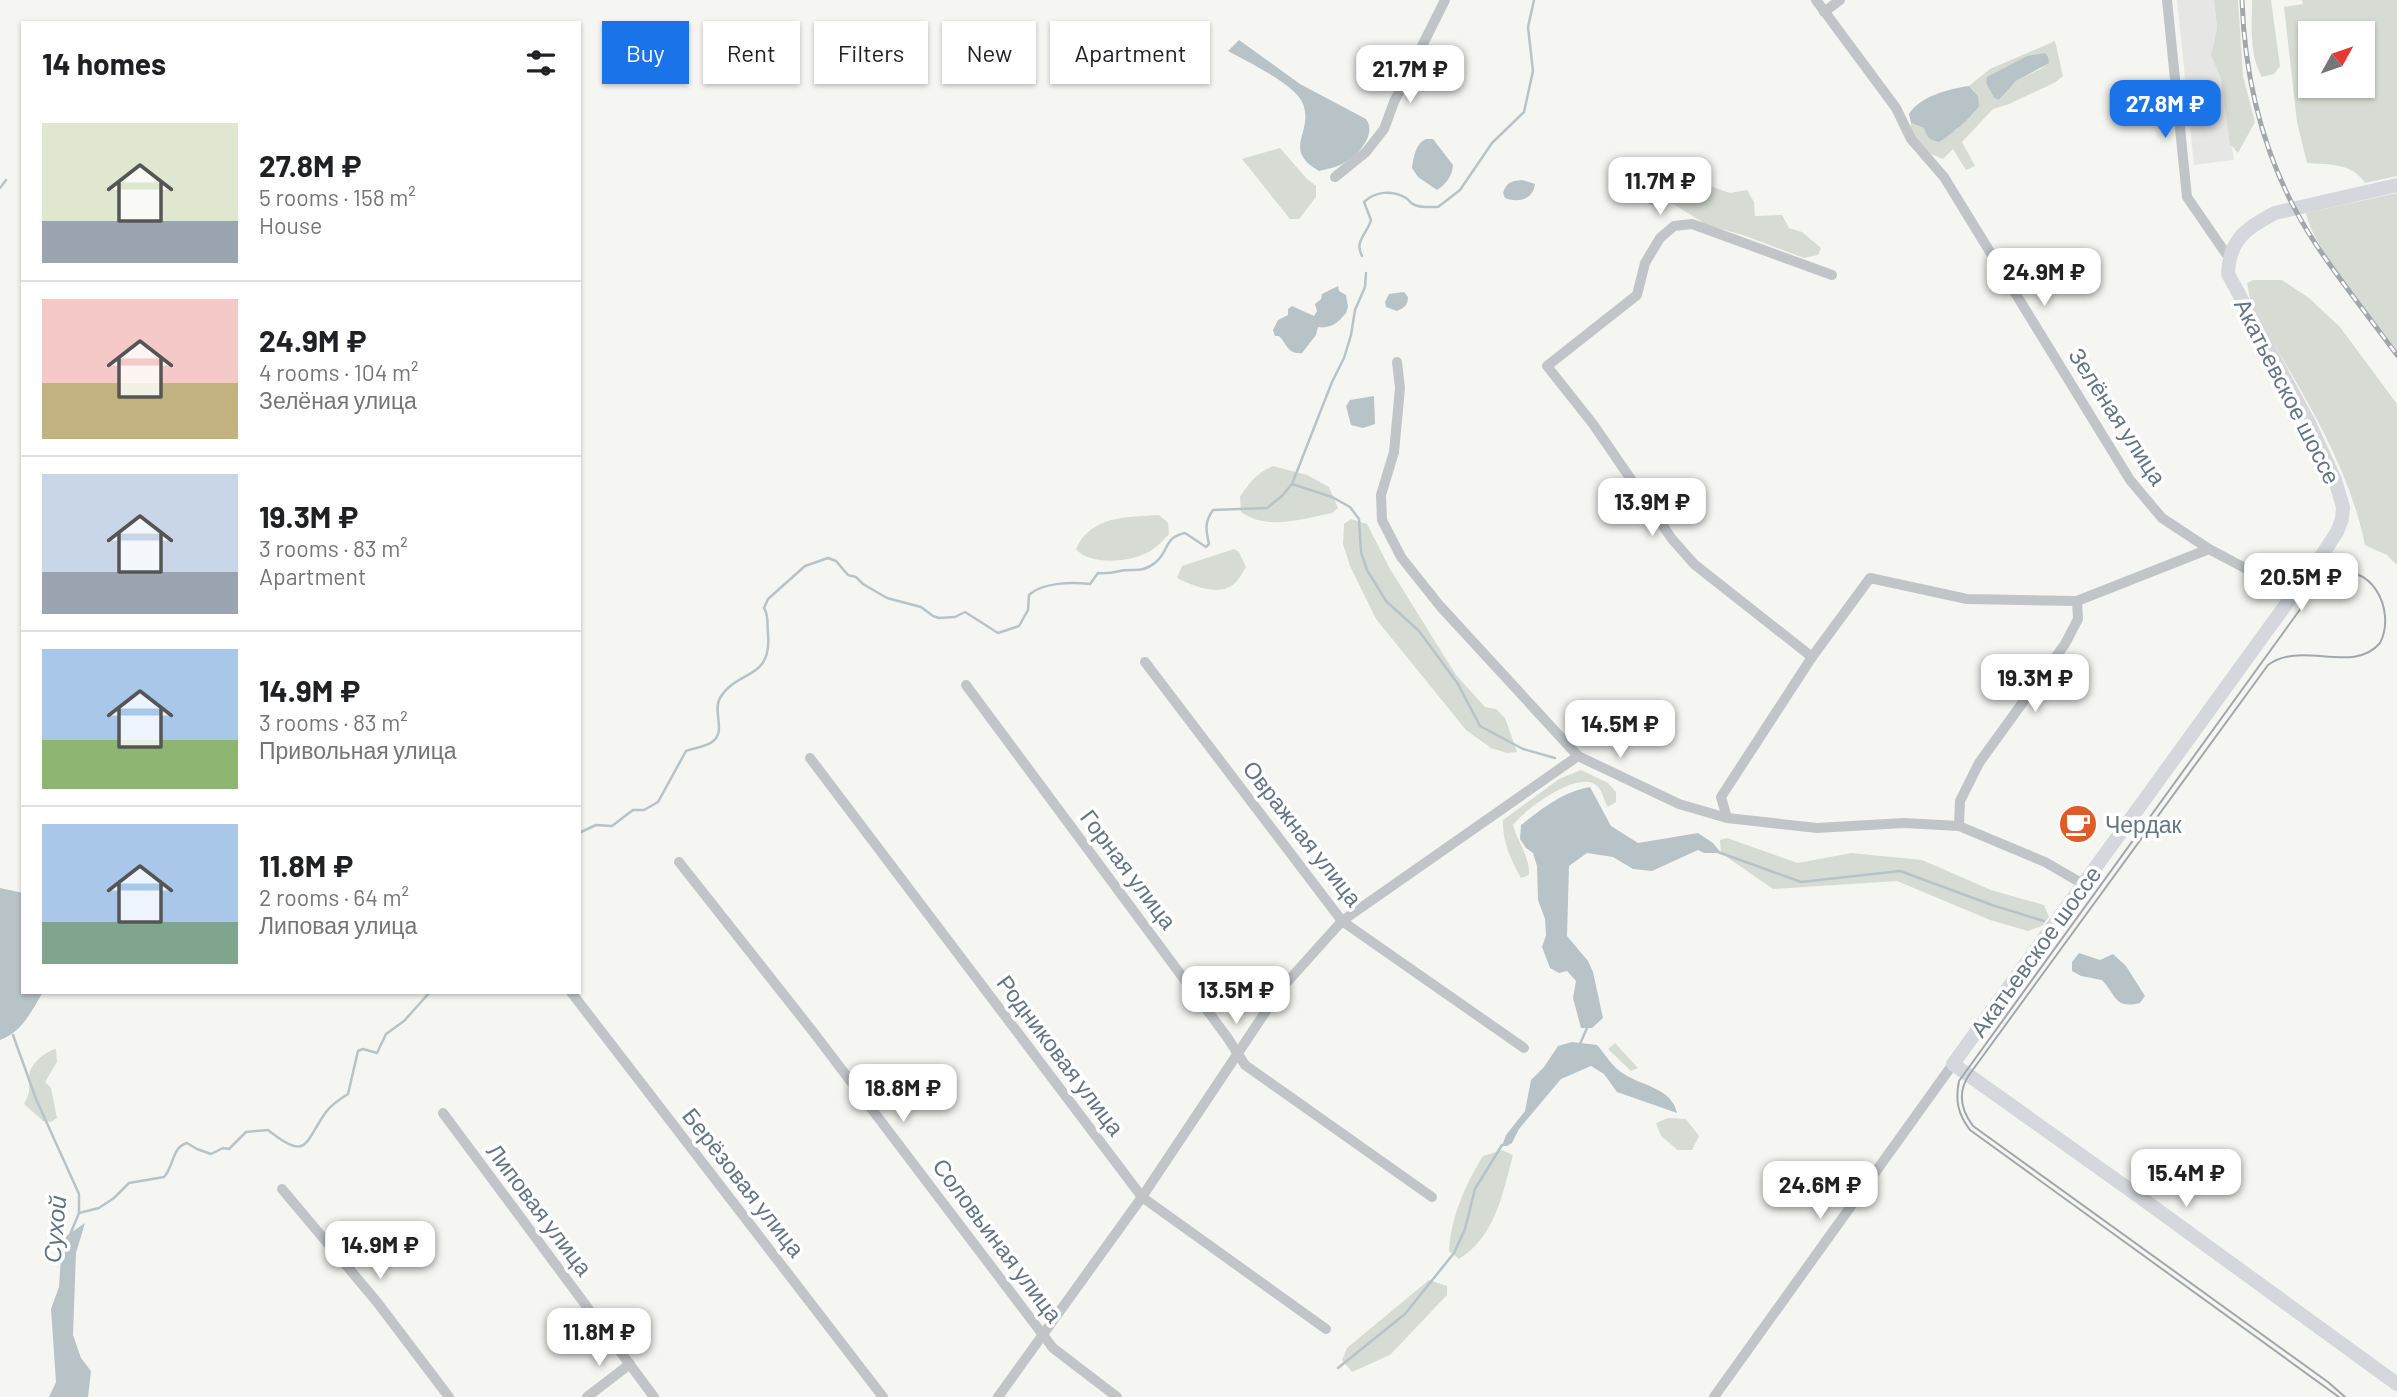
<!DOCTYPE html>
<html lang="en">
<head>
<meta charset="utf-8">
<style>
  :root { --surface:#fff; --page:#f6f6f6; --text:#202124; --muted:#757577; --line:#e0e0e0; --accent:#1a73e8 }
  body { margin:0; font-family:Barlow,sans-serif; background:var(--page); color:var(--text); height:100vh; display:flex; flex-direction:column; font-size:26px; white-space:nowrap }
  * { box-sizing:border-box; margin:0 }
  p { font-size:23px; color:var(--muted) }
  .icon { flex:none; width:38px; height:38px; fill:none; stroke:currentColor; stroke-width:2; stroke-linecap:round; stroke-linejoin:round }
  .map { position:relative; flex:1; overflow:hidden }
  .panel { position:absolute; left:21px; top:21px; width:560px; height:973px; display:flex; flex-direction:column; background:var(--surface); border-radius:0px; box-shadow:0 2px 5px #0004 }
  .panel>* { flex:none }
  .guide { position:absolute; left:602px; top:21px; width:665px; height:63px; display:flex; gap:14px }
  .needle { width:46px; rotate:50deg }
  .fabs { position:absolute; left:2298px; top:21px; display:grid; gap:14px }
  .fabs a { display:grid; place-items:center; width:77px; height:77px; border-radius:0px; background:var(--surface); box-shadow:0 2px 5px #0004; font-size:35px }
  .price { position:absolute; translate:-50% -60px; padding:0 16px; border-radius:14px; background:#fff; color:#222; font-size:23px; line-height:46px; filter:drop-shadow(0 2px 4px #0008) }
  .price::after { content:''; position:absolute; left:50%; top:42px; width:21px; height:16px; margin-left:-10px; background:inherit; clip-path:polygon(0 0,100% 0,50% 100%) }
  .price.selected { background:var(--accent); color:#fff }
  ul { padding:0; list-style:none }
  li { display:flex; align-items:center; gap:21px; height:175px; padding:0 21px }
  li+li { border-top:2px solid var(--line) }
  li span { display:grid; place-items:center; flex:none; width:196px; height:140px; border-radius:0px; color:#555 }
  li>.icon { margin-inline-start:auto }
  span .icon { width:84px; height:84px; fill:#fffc; stroke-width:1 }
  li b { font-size:30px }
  h2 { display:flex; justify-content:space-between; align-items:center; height:84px; padding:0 21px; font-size:30px }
  .pill { padding:0 24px; border-radius:0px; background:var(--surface); box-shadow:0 2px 5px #0004; font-size:24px; line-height:63px }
  .pill.selected { background:var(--accent); color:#fff }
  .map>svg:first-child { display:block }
</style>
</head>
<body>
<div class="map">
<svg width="2397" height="1397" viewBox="0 0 2397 1397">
  <rect width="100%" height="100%" fill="#f5f6f2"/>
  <path fill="#e6e7e5" d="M2177,0H2214L2217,28L2211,55L2221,79L2234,160L2194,165Z"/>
  <g fill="#d6dcd3" fill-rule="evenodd">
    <path d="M2214,0H2238L2243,76L2255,122L2238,153L2230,144L2221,79L2211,55L2217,28Z"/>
    <path d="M2252,0H2271L2280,66L2274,74L2262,77C2249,55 2252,24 2252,0Z"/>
    <path d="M2302,0H2397V176L2365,183C2351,162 2329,165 2307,163L2297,122L2284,7L2303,4ZM2310,33H2362V86H2310Z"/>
    <path d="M2055,41L2063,76L2056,82L2009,104L1993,109L1962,142L1975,166L1966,170L1953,149L1943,159L1928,153L1910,132L1911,123L1924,128L1955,131L1975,112V92L1969,86L1990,69ZM2046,66L2016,81L1999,100L1994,98L1986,83Z"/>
    <path d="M1280,148L1306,178L1316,186V197L1299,219H1290L1242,159Z"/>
    <path d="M1683,186H1710L1730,193L1747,190L1754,202L1755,216L1782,215L1789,228L1802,232L1821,248L1818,255L1804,258L1743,235L1707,225L1667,200L1668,192Z"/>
    <path d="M2397,193V350C2374,319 2312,248 2306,213Z"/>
    <path d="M2253,280H2282L2309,298L2340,327L2397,404V565L2387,555L2365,545C2347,457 2294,381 2251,304L2247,283Z"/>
    <path d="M1273,466L1307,475L1329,487L1338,508L1332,513C1301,519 1268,531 1241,512L1240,497C1249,483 1257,472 1273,466Z"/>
    <path d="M1159,515L1168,523L1169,534C1162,542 1153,551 1142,555C1125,562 1089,565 1076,549C1091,515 1128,517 1159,515Z"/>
    <path d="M1351,519L1367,524L1390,569L1456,675L1485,707L1496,709L1505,718L1517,752L1507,753L1491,748L1466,730L1376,619L1350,566L1343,544L1344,524Z"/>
    <path d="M1234,549L1239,552L1246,567C1243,571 1240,578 1236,582C1221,598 1193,586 1177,578L1182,566Z"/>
    <path d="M1581,770L1608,783L1616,792V802L1608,807C1604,802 1603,792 1598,787C1581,767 1524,810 1513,825C1518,843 1530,857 1529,875L1521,878C1511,860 1502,841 1503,820L1559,779Z"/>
    <path d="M1727,838L1798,863L1851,853L1922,860L1991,890L2044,905L2049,917L2042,926L2028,931L1990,920L1897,881L1773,889L1721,853L1720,840Z"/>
    <path d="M1615,1043L1638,1068L1631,1071L1608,1049Z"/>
    <path d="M56,1049L57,1062L45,1082L51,1088L57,1118L51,1122L43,1121L24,1104C34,1088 26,1083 30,1071C34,1061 46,1051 56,1049Z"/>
    <path d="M1668,1118L1686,1119L1699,1136L1692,1150H1678L1661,1136L1656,1123Z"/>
    <path d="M1502,1150L1513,1155C1503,1193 1495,1237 1459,1259L1449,1251C1451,1217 1465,1185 1483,1156Z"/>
    <path d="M1429,1280L1447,1286V1295L1390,1355L1352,1372L1342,1360L1347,1348Z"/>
  </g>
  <g fill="#b8c3c8">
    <path d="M1239,40L1300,84L1366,119C1378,135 1356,157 1342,164C1335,168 1326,169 1319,171C1281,149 1314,133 1303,104C1296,84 1247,62 1228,51Z"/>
    <path d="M2045,53L2048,57L2049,63L2016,81L1999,100L1994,98L1986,83L1987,77L2027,56Z"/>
    <path d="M1969,86L1978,96L1979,106C1969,120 1953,133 1939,142C1929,140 1927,137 1924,128L1911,123L1909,114C1920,96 1949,89 1969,86Z"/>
    <path d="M1426,139H1433L1453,165C1452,177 1446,184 1437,190L1418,177L1412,168C1413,158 1416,143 1426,139Z"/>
    <path d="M1522,180L1535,184C1533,200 1518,203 1505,198L1503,193C1507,182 1511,181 1522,180Z"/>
    <path d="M1651,183L1668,192L1667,200L1661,206L1653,205L1638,200C1639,191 1642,187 1651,183Z"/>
    <path d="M1338,286L1339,291L1346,295L1348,307L1346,313C1338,323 1330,329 1318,327L1316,335L1302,353C1288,355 1287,344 1279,336H1275L1273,330L1278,320L1288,315V309L1292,306L1314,316L1317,311L1315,304L1321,299L1322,294Z"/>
    <path d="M1404,292L1408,297C1408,305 1404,308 1397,311L1386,307L1385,302L1389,294Z"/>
    <path d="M1374,396L1375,424L1363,428L1351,425L1346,406L1350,400Z"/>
    <path d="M1590,787L1611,826L1638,843L1698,833L1713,843L1721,853H1704L1698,850L1652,871L1633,869L1613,857L1587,853L1569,866L1567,936L1588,961L1593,972L1603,1018L1592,1028H1581L1573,998L1576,981L1567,971L1559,973L1550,968L1542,947L1546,935L1545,919L1538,900L1537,866L1533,853L1526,848L1520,839L1521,825C1542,809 1562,792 1590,787Z"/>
    <path d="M0,888L23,893V992H43C31,1012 22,1032 0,1040Z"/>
    <path d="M2079,953L2100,960L2113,954L2126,966L2145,996L2140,1003C2114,1009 2117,996 2102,980L2081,976L2072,971V962Z"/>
    <path d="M1572,1042L1597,1045C1605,1054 1613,1068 1624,1074C1642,1086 1672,1088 1677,1113L1617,1092L1604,1074L1591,1066L1561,1079L1519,1129L1512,1143L1507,1146H1502L1506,1135L1525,1111L1531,1080L1544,1067L1558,1046Z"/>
    <path d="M85,1223L76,1253L73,1335L81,1358L91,1371L88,1397H49L56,1382L51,1309L59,1287L62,1239Z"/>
  </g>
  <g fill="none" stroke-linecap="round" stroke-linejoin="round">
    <g stroke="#b8c3c8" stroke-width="2.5">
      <path d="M0,188L6,180"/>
      <path d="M1362,256C1354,241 1367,234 1371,220L1364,202C1375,191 1392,190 1406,198C1412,202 1409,203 1415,205C1422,208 1431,207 1438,207L1460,190L1492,143L1524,112L1533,71L1528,27L1534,0"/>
      <path d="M1292,484L1332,497L1350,507L1359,519L1361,552L1367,570L1386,601L1419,631L1458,684L1480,726L1523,749L1555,758"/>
      <path d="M579,833L596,825L612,826L633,810H644L658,802L686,751C694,748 705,747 712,742C727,732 712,711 720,698C737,669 772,681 768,634C767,624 769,616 764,608L768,599L805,566L828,558L836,561L848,575L856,577L863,584L887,598L921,607L933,616L939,618L955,617L965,612L998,633L1019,626L1028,610L1029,595C1043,582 1072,582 1090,584L1098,573C1107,574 1112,573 1120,571C1133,568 1142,574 1156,562C1170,550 1163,538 1185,533L1206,547L1209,544C1206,530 1204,523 1213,510L1267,508L1282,496L1292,484L1332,382L1344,358L1351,335L1355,310L1365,287L1366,273"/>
      <path d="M1718,852L1801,882L1900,871L1995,906L2044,921"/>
      <path d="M13,1035L36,1099L79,1194V1213L69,1237"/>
      <path d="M1580,1044L1587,1028"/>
      <path d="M79,1213L99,1208L114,1198L129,1183L164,1177C174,1166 172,1147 187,1143L197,1149L211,1154L223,1148L229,1149L246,1132L268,1130C308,1162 304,1143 326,1112C332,1104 340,1099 348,1094L358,1051L363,1049L377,1053L386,1034L404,1021L430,992"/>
      <path d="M1338,1368L1405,1314L1454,1253L1465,1229L1475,1189L1502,1145"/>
    </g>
    <g stroke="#c1c5c8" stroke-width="10">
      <path d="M1816,0L1896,108L1911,139L1944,177L2130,480L2162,518L2209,549L2294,594"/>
      <path d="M2167,0L2187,197L2229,258"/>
      <path d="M1824,12L1840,0"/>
      <path d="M1335,177L1366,152L1384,129L1394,102L1445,0"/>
      <path d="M1397,362L1400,388L1394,452L1381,495L1382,520L1401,557L1440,606L1578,756L1679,804L1727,818L1817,828L1904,823L1959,826L2045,862L2083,884"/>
      <path d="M1812,657L1694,564L1672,539L1593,424L1547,366L1637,295L1645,263L1660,238L1674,226L1692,224L1832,275"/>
      <path d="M1145,662L1342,921L1524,1048"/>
      <path d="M966,685L1227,1037L1245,1065L1432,1197"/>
      <path d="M810,758L1142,1197L1326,1329"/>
      <path d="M1727,818L1721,797L1812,657L1870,578L1967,599L2077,601L2209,549"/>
      <path d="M1959,826L1960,801L1979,763L2065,644L2078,619L2077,601"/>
      <path d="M679,862L814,1033L1053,1348L1117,1397"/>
      <path d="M571,992L883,1397"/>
      <path d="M443,1113L654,1397"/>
      <path d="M282,1189L377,1302L449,1397"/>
      <path d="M587,1397L630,1364"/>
      <path d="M998,1397L1142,1197L1280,990L1342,921L1578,756"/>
      <path d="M1714,1397L1953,1064"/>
    </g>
    <path stroke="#d4d8dc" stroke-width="14" d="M2397,185L2275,213C2246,228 2229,240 2228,274L2308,421L2335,480L2343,507L2342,519L2337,532L2324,552L1953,1064L2137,1195L2397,1384"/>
    <path stroke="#a2a7ad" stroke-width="2" d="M2339,1397L1970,1130C1958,1114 1955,1101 1959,1081L2317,586C2321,583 2326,579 2330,576C2370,558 2397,610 2380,643C2353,675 2301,640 2268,665L1969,1075C1957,1093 1961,1110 1973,1126L2328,1382L2345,1397"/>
    <defs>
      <path id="rail" d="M2242,0C2245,86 2267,170 2315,243C2340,281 2370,318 2397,355"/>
    </defs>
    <use href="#rail" stroke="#a2a7ad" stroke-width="5"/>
    <use href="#rail" stroke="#fff" stroke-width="2.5" stroke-dasharray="8" stroke-linecap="butt"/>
  </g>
  <defs>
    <symbol id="cafe-disc" viewBox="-11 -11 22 22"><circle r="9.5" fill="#e15b27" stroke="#fff"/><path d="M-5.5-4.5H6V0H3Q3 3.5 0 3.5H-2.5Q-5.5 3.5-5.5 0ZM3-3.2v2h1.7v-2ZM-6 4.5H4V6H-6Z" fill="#fff"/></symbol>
  </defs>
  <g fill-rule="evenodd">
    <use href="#cafe-disc" x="2056" y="802" width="44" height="44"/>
  </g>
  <g text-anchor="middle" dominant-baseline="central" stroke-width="7" stroke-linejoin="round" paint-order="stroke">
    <g font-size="23" fill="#657483" stroke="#fff">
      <text transform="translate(2288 391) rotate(63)">Акатьевское шоссе</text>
      <text transform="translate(2118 416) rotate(57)">Зелёная улица</text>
      <text transform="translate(1303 833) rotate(52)">Овражная улица</text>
      <text transform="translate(1129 869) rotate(53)">Горная улица</text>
      <text transform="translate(2035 951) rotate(-54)">Акатьевское шоссе</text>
      <text transform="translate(1061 1055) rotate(53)">Родниковая улица</text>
      <text transform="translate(744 1182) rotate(52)">Берёзовая улица</text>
      <text transform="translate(540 1209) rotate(53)">Липовая улица</text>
      <text transform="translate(998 1240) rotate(53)">Соловьиная улица</text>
    </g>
    <g font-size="23" fill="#657483" stroke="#fff" text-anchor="start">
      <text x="2105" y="824">Чердак</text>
    </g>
    <g font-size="24" font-style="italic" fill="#60767f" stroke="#fff">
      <text transform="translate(54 1229) rotate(-85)">Сухой</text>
    </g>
  </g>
</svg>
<div class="fabs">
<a><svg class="needle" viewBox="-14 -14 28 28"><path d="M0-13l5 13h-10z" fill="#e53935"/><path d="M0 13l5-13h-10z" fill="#757577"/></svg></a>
</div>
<b class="price" style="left:1410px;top:105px">21.7M ₽</b>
<b class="price selected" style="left:2165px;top:140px">27.8M ₽</b>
<b class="price" style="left:1660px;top:217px">11.7M ₽</b>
<b class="price" style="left:2044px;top:308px">24.9M ₽</b>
<b class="price" style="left:1652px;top:538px">13.9M ₽</b>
<b class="price" style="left:2301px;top:613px">20.5M ₽</b>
<b class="price" style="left:2035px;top:714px">19.3M ₽</b>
<b class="price" style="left:1620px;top:760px">14.5M ₽</b>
<b class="price" style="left:1236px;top:1026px">13.5M ₽</b>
<b class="price" style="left:903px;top:1124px">18.8M ₽</b>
<b class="price" style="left:2186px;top:1209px">15.4M ₽</b>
<b class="price" style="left:1820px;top:1221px">24.6M ₽</b>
<b class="price" style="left:380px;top:1281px">14.9M ₽</b>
<b class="price" style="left:599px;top:1368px">11.8M ₽</b>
<div class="guide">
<a class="pill selected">Buy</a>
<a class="pill">Rent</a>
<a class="pill">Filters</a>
<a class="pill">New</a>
<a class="pill">Apartment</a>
</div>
<section class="panel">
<h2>14 homes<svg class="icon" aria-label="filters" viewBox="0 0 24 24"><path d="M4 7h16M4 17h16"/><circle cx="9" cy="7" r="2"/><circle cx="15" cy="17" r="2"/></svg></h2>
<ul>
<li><span style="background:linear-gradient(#dfe7d0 70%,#9aa5b1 0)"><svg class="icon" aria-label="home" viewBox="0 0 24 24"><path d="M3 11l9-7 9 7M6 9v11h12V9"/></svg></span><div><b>27.8M ₽</b><p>5 rooms · 158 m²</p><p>House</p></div></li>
<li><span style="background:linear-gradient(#f6c9c9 60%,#c2b280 0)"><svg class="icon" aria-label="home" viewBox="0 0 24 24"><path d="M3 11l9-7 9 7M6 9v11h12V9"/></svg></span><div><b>24.9M ₽</b><p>4 rooms · 104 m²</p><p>Зелёная улица</p></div></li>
<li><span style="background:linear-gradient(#c9d6e8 70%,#9aa5b1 0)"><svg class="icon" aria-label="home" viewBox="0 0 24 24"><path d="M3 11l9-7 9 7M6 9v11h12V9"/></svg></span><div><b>19.3M ₽</b><p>3 rooms · 83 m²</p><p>Apartment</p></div></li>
<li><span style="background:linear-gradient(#a9c7e8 65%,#8fb573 0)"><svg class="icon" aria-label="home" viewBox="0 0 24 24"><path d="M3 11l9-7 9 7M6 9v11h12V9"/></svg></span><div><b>14.9M ₽</b><p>3 rooms · 83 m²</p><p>Привольная улица</p></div></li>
<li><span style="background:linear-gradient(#a9c7e8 70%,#7fa58c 0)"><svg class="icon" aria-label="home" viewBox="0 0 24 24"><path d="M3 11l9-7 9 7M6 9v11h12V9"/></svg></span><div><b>11.8M ₽</b><p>2 rooms · 64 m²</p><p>Липовая улица</p></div></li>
</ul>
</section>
</div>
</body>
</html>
